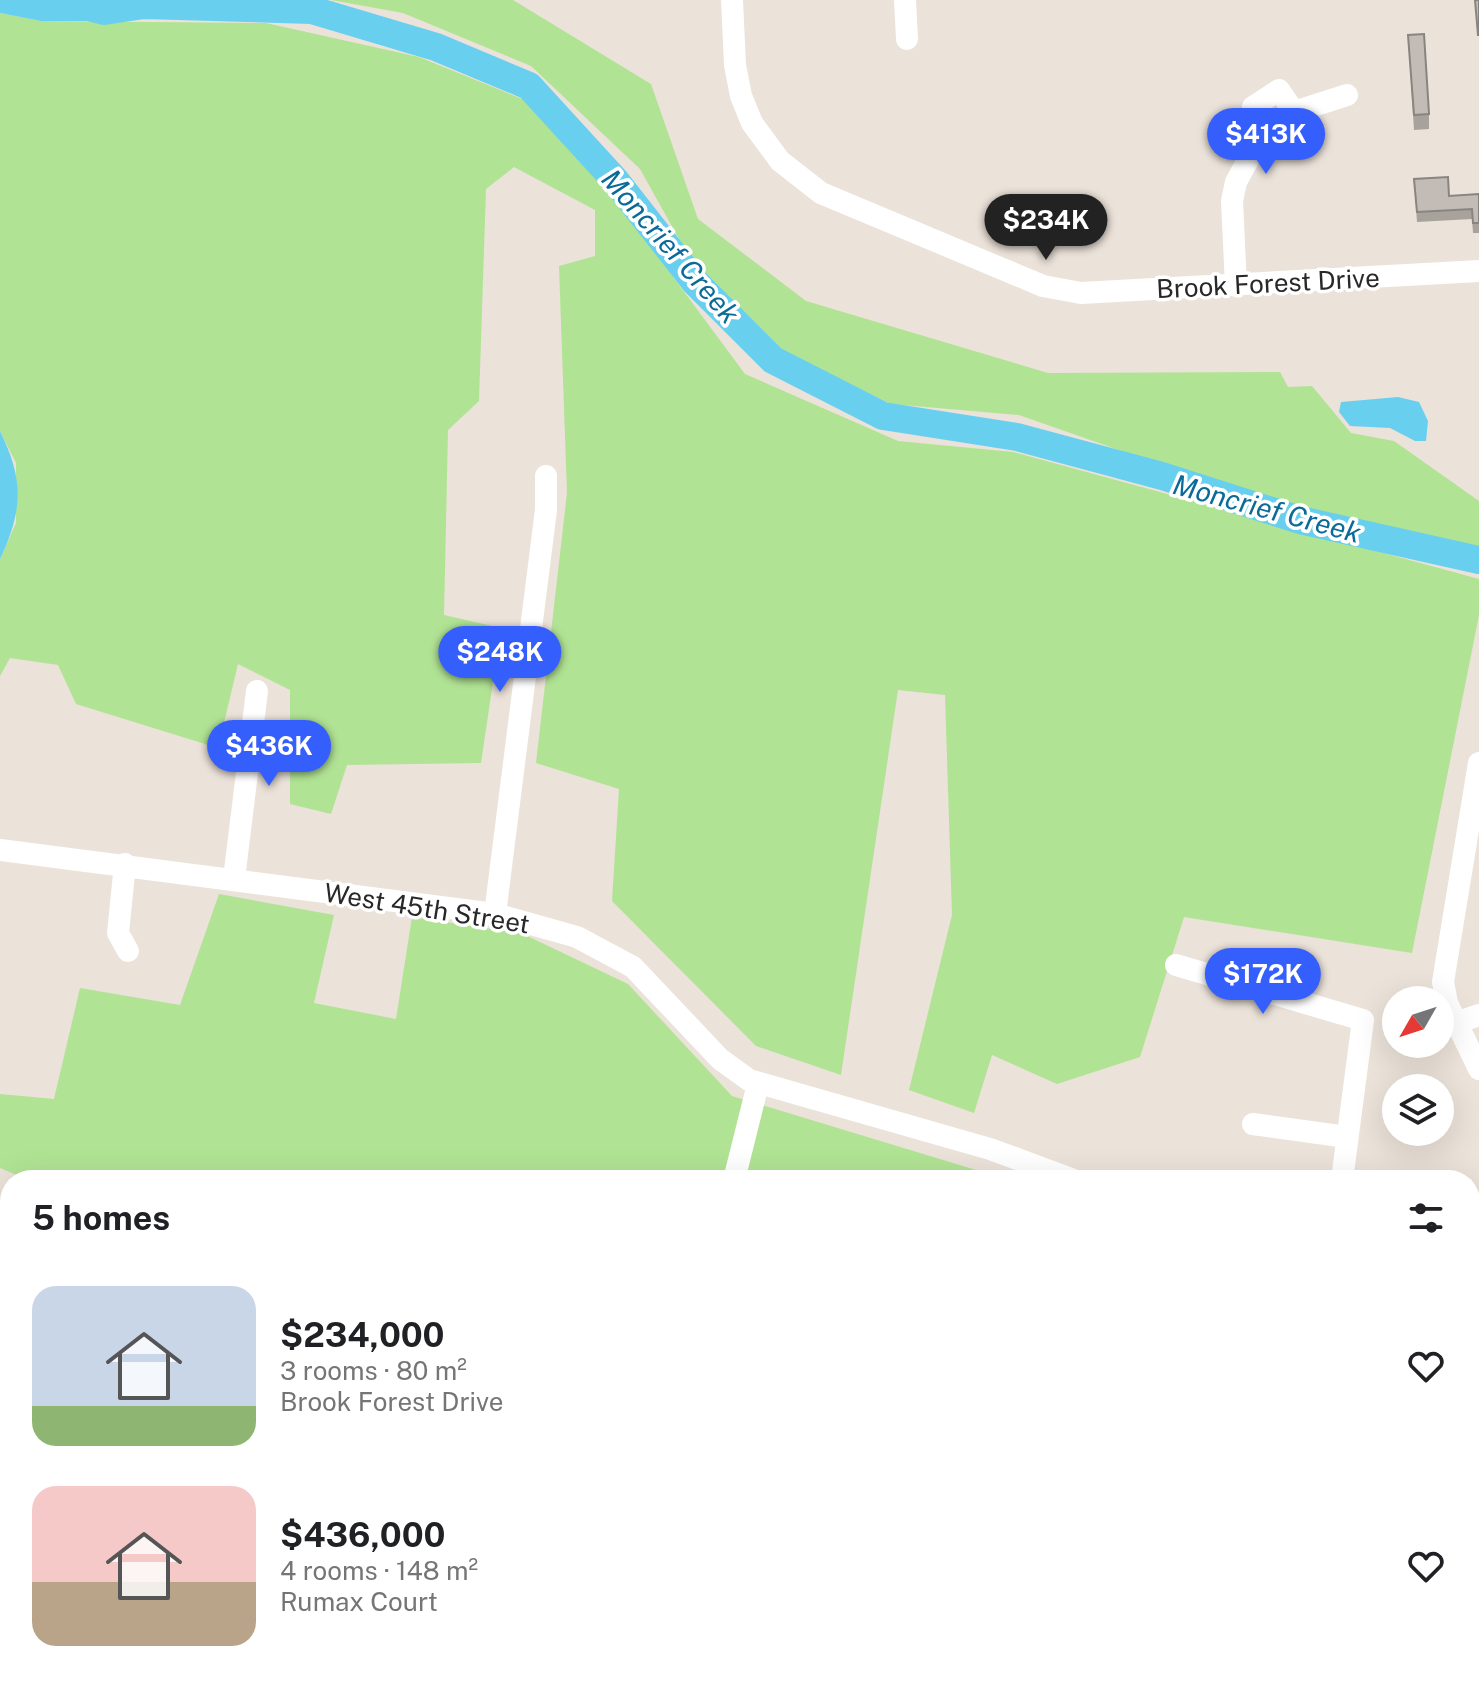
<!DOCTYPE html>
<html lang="en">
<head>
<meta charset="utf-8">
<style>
  :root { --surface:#fff; --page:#f6f6f6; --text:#202124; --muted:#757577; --accent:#355ffc }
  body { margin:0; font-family:"Public Sans",sans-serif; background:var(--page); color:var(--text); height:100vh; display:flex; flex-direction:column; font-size:30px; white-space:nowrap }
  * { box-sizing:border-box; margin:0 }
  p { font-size:26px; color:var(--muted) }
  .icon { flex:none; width:44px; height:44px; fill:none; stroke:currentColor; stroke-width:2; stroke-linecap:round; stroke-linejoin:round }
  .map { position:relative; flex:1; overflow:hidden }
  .drawer { position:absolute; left:0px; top:1170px; width:1480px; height:514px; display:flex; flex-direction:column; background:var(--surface); border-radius:32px 32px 0 0; box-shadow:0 8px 32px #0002 }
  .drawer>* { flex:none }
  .needle { width:52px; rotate:231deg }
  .buttons { position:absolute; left:1382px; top:986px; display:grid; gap:16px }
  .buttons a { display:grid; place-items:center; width:72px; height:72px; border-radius:50%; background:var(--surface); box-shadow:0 8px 32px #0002; font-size:40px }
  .price { position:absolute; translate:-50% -68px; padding:0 18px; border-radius:28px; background:var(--accent); color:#fff; font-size:26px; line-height:52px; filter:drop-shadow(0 2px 4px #0008) }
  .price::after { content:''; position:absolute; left:50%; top:48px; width:24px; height:18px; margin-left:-12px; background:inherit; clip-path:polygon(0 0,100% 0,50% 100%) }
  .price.active { background:#222; color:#fff }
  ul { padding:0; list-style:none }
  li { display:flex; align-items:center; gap:24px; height:200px; padding:0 32px }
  li span { display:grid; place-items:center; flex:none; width:224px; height:160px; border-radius:24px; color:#555 }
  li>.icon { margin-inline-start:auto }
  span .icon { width:96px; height:96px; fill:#fffc; stroke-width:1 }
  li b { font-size:34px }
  h2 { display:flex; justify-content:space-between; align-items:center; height:96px; padding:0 32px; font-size:34px }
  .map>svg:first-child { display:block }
</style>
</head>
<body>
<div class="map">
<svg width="1479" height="1683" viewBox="0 0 1479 1683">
  <rect width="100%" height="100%" fill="#ebe2d9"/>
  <g fill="#b1e394">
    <path d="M331,0H513L651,84L698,219L806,301L1048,373L1280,372L1288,387L1312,386L1351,433L1394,441L1479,501V551L1304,515L1019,415L891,404L778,349L689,257L640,169L531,66L403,13Z"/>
    <path d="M0,13L41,21L266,23L419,57L527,101L622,208L745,374L898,441L1013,452L1479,579V615L1412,953L1184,917L1140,1057L1057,1084L992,1055L974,1113L909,1090L952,915L945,695L898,690L841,1075L756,1046L612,901L619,789L536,763L567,493L559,266L595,256V210L514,167L486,189L479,401L448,430L444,615L501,628L481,763L347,765L331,814L290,804V690L238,664L218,748L76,704L58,665L10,658L0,676V559L16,523V463L0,431Z"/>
    <path d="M219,894L334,915L314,1003L396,1019L412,917L521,933L628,984L732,1096L1009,1180H29L0,1168V1094L54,1099L80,988L180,1005Z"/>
    <path d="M820,1674H1095L1094,1683H838L819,1681Z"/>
  </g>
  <path fill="#c3d5b0" d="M1470,1333L1479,1335V1683H1368V1674H1470Z"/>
  <g fill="#69cfef">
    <path d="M0,0H99L94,21H41L0,13Z"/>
    <path d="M1398,397L1419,402L1428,421L1426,441H1415L1390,428L1350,426L1339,412L1341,402Z"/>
    <path d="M0,431C24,480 23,510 0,559Z"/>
  </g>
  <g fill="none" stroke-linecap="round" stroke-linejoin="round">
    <path stroke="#69cfef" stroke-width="28" d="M61,0L104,11L144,5L312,10L436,47L529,86L615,180L695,282L773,360L883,416L1017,437L1162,476L1300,520L1479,560"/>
    <g stroke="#fff" stroke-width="22">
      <path d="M732,0L735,65L741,96L752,123L780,161L821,193L1043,286L1081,293L1479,271"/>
      <path d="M905,0L907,39"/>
      <path d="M1270,131L1253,107L1279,90L1294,112"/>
      <path d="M1236,286L1232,201L1236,182L1254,149L1294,112L1347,95"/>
      <path d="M1479,763L1443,982L1447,1003L1479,1069"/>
      <path d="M0,850L495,914L577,937L633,967L720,1059L749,1080L990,1149L1074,1180"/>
      <path d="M125,864L118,933L128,951"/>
      <path d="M234,879L257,691"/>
      <path d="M495,914L546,510V476"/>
      <path d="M1176,965L1363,1020L1342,1180"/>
      <path d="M1456,1023L1479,1015"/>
      <path d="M1253,1124L1347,1137"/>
      <path d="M734,1180L758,1084"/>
      <path d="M1474,1322L1479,1294"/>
      <path d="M0,1324L10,1326"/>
      <path d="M0,1538L10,1539"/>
      <path d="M1470,1547L1479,1586"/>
      <path d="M0,1590L10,1592"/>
      <path d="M632,1674L705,1683"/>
      <path d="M126,1683V1674"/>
      <path d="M428,1683L429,1674"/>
    </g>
  </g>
  <g fill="#a8a29d">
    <path d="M1408,35L1429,114V129L1414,130Z"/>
    <path d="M1414,179L1449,196L1479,194V233H1473L1472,219L1417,222Z"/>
  </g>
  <g fill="#c3bcb6" stroke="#88847f" stroke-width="2">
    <path d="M1475,0H1479V35H1478Z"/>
    <path d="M1424,34L1429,114L1414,115L1408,35Z"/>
    <path d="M1448,177L1449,196L1479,194V223H1473L1472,209L1417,212L1414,179Z"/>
  </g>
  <g text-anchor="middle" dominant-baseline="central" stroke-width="7" stroke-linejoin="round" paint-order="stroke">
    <g font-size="26" fill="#282828" stroke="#fff">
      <text transform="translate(1268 283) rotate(-3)">Brook Forest Drive</text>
      <text transform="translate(427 908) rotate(9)">West 45th Street</text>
    </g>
    <g font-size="28" font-style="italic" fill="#0b6b98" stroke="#fff">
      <text transform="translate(671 246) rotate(49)">Moncrief Creek</text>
      <text transform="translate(1267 508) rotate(15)">Moncrief Creek</text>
    </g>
  </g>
</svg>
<div class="buttons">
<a><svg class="needle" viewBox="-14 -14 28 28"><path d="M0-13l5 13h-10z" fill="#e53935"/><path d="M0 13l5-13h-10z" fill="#757577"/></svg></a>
<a><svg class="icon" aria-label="layers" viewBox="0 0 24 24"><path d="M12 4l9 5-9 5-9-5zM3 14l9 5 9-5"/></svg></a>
</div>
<b class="price" style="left:1266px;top:176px">$413K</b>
<b class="price active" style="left:1046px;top:262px">$234K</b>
<b class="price" style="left:500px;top:694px">$248K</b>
<b class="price" style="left:269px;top:788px">$436K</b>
<b class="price" style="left:1263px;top:1016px">$172K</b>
<section class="drawer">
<h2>5 homes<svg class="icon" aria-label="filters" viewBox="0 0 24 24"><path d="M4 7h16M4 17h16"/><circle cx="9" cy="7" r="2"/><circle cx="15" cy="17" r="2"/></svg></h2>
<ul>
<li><span style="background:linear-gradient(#c9d6e8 75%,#8fb573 0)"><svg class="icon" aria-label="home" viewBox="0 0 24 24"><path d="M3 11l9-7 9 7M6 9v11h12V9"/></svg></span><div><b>$234,000</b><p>3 rooms · 80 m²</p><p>Brook Forest Drive</p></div><svg class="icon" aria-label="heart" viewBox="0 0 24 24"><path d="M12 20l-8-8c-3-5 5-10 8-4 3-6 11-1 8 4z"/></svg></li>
<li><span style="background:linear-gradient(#f6c9c9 60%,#b9a48a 0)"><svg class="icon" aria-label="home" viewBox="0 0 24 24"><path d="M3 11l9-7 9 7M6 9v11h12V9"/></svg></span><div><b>$436,000</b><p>4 rooms · 148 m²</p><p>Rumax Court</p></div><svg class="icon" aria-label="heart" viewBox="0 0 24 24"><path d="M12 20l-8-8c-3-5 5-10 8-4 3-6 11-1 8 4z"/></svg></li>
</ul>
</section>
</div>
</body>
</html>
